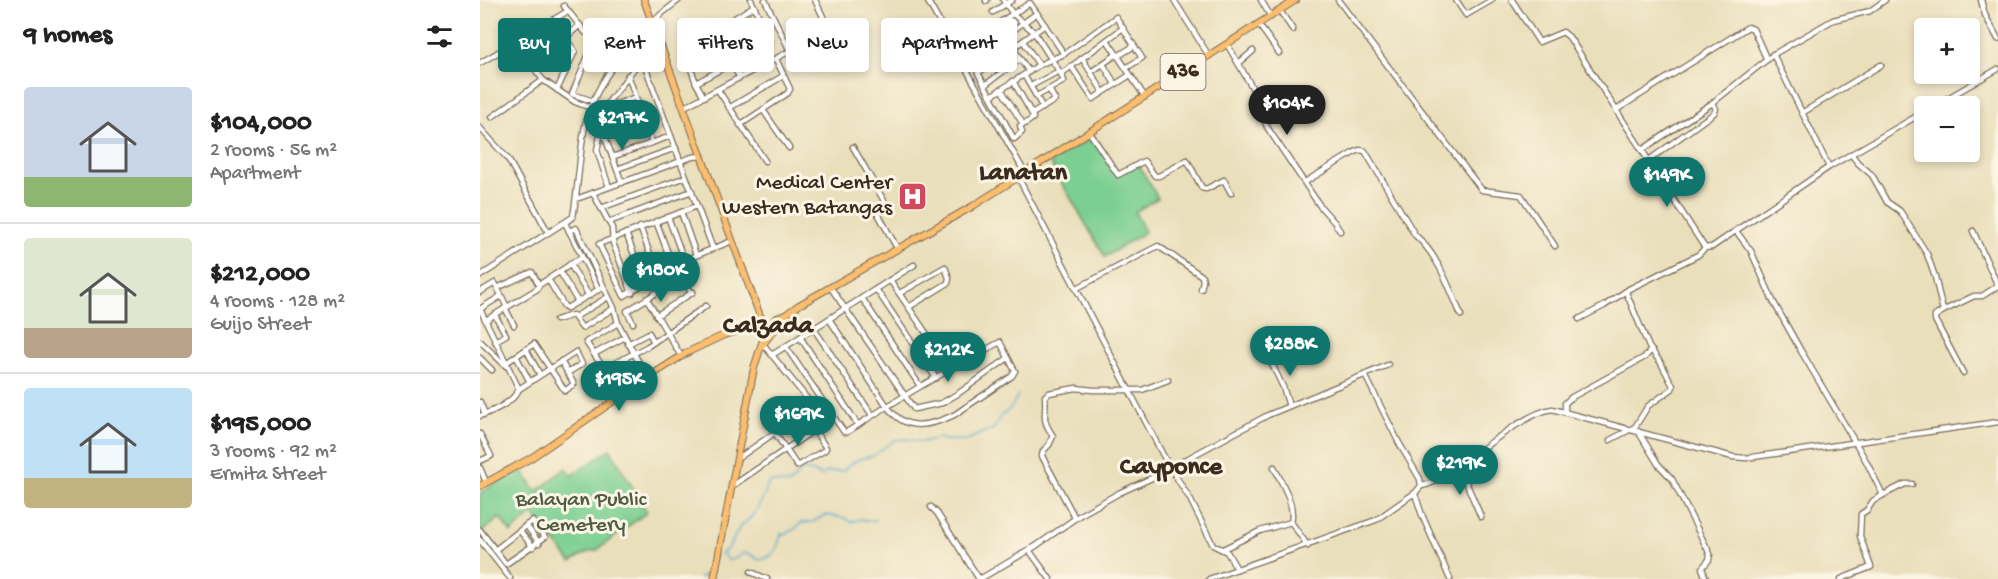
<!DOCTYPE html>
<html lang="en">
<head>
<meta charset="utf-8">
<style>
  :root { --surface:#fff; --page:#f2f2f2; --text:#222; --muted:#767676; --line:#e0e0e0; --accent:#0f766e }
  body { margin:0; font-family:"Gochi Hand",sans-serif; background:var(--page); color:var(--text); height:100vh; display:flex; flex-direction:column; font-size:22px; white-space:nowrap }
  * { box-sizing:border-box; margin:0 }
  p { font-size:20px; color:var(--muted) }
  .icon { flex:none; width:33px; height:33px; fill:none; stroke:currentColor; stroke-width:2; stroke-linecap:round; stroke-linejoin:round }
  .map { position:relative; flex:1; overflow:hidden }
  .sheet { display:flex; flex-direction:column; background:var(--surface); width:480px }
  .sheet>* { flex:none }
  .banner { position:absolute; left:18px; top:18px; width:570px; height:54px; display:flex; gap:12px }
  .tools { position:absolute; left:1434px; top:18px; display:grid; gap:12px }
  .tools a { display:grid; place-items:center; width:66px; height:66px; border-radius:6px; background:var(--surface); box-shadow:0 3px 9px #0003; font-size:30px }
  .price { position:absolute; translate:-50% -51px; padding:0 14px; border-radius:21px; background:var(--accent); color:#fff; font-size:20px; line-height:39px; filter:drop-shadow(0 2px 3px #0008) }
  .price::after { content:''; position:absolute; left:50%; top:36px; width:18px; height:14px; margin-left:-9px; background:inherit; clip-path:polygon(0 0,100% 0,50% 100%) }
  .price.current { background:#222; color:#fff }
  ul { padding:0; list-style:none }
  li { display:flex; align-items:center; gap:18px; height:150px; padding:0 24px }
  li+li { border-top:2px solid var(--line) }
  li span { display:grid; place-items:center; flex:none; width:168px; height:120px; border-radius:6px; color:#555 }
  li>.icon { margin-inline-start:auto }
  span .icon { width:72px; height:72px; fill:#fffc; stroke-width:1 }
  li b { font-size:26px }
  h2 { display:flex; justify-content:space-between; align-items:center; height:72px; padding:0 24px; font-size:26px }
  .pill { padding:0 21px; border-radius:6px; background:var(--surface); box-shadow:0 3px 9px #0003; font-size:21px; line-height:54px }
  .pill.current { background:var(--accent); color:#fff }
  main { display:flex; flex:1; min-height:0 }
  .map>svg:first-child { display:block }
</style>
</head>
<body>
<main>
<section class="sheet">
<h2>9 homes<svg class="icon" aria-label="filters" viewBox="0 0 24 24"><path d="M4 7h16M4 17h16"/><circle cx="9" cy="7" r="2"/><circle cx="15" cy="17" r="2"/></svg></h2>
<ul>
<li><span style="background:linear-gradient(#c9d6e8 75%,#8fb573 0)"><svg class="icon" aria-label="home" viewBox="0 0 24 24"><path d="M3 11l9-7 9 7M6 9v11h12V9"/></svg></span><div><b>$104,000</b><p>2 rooms · 56 m²</p><p>Apartment</p></div></li>
<li><span style="background:linear-gradient(#dfe7d0 75%,#b9a48a 0)"><svg class="icon" aria-label="home" viewBox="0 0 24 24"><path d="M3 11l9-7 9 7M6 9v11h12V9"/></svg></span><div><b>$212,000</b><p>4 rooms · 128 m²</p><p>Guijo Street</p></div></li>
<li><span style="background:linear-gradient(#bfe0f5 75%,#c2b280 0)"><svg class="icon" aria-label="home" viewBox="0 0 24 24"><path d="M3 11l9-7 9 7M6 9v11h12V9"/></svg></span><div><b>$195,000</b><p>3 rooms · 92 m²</p><p>Ermita Street</p></div></li>
</ul>
</section>
<div class="map">
<svg width="1518" height="579" viewBox="0 0 1518 579">
  <rect width="100%" height="100%" fill="#fcf5e5"/>
  <filter id="ink" filterUnits="userSpaceOnUse"><feTurbulence type="fractalNoise" baseFrequency=".0167" numOctaves="2"/><feDisplacementMap in="SourceGraphic" scale="12" xChannelSelector="R" yChannelSelector="G"/><feConvolveMatrix kernelMatrix="1 2 1 2 8 2 1 2 1" color-interpolation-filters="sRGB"/></filter>
  <filter id="wash" filterUnits="userSpaceOnUse"><feTurbulence type="fractalNoise" baseFrequency=".008" numOctaves="4" result="noise"/><feDisplacementMap in="SourceGraphic" scale="24" xChannelSelector="R" yChannelSelector="G"/><feGaussianBlur stdDeviation="1.35" result="paint"/><feColorMatrix in="noise" values="0 0 0 0 0 0 0 0 0 0 0 0 0 0 0 0 0 1.4 0 .05"/><feComposite in="paint" operator="in"/></filter>
  <g filter="url(#wash)">
    <rect width="100%" height="100%" fill="#eadfbb"/>
    <g fill="#7bcf92" stroke="#5b7c58" stroke-width="1.5">
      <path d="M613,136L639,174L657,162L678,198L655,212L665,232L625,257L570,163Z"/>
      <path d="M130,449L167,512L117,550L108,552L91,562L53,514L31,533L20,518L3,531L0,528V493L41,468L56,492L86,468L91,476Z"/>
    </g>
    <g fill="none" stroke-linecap="round" stroke-linejoin="round">
      <g stroke="#50aacd" stroke-width="1.5">
        <path d="M240,554C252,548 253,538 260,527C263,523 268,521 271,517C279,507 285,498 287,486L291,482L310,484L321,470L334,472L341,476L347,472L363,471L369,465L379,459L393,456L415,440L426,439L442,442L459,438L465,440H487L506,431L512,430L516,426L519,418L531,408L538,395"/>
        <path d="M243,554L248,560C257,561 260,552 266,553C269,553 276,558 279,560C296,557 297,549 301,534L306,535L309,531L314,530L321,523L333,522L345,515L365,518L370,522L382,519L386,521L395,520"/>
        <path d="M220,579L222,576L228,574L233,558L236,556"/>
      </g>
    </g>
  </g>
  <g filter="url(#ink)">
    <g fill="none" stroke-linecap="round" stroke-linejoin="round">
      <defs>
        <g id="minor">
          <path d="M335,0L361,54"/>
          <path d="M447,0L545,173"/>
          <path d="M523,0L533,14L554,32L581,74L643,28"/>
          <path d="M694,0L729,56"/>
          <path d="M781,0L791,17"/>
          <path d="M858,0L998,185L1002,190L1041,195L1075,246"/>
          <path d="M976,0L986,15L1012,0"/>
          <path d="M1032,0L1059,42L1083,32L1089,37L1225,248L1232,247L1349,167L1444,112"/>
          <path d="M1501,0L1505,15L1518,39"/>
          <path d="M506,1L507,0"/>
          <path d="M84,6L105,32"/>
          <path d="M800,11L813,30"/>
          <path d="M513,12L532,0"/>
          <path d="M71,21L95,51L77,90"/>
          <path d="M779,25L799,53"/>
          <path d="M54,31L85,73"/>
          <path d="M234,33L260,78"/>
          <path d="M500,35L518,58"/>
          <path d="M85,38L100,25"/>
          <path d="M627,40L665,97"/>
          <path d="M543,41L559,65"/>
          <path d="M156,42L233,249"/>
          <path d="M35,43L63,80L95,102L111,108"/>
          <path d="M747,44L773,89L787,127L840,206L855,223L860,231"/>
          <path d="M112,47L92,94L113,101"/>
          <path d="M510,47L557,13"/>
          <path d="M533,48L549,72"/>
          <path d="M1293,54L1349,167"/>
          <path d="M638,56L654,46"/>
          <path d="M602,58L623,92"/>
          <path d="M0,63L88,11"/>
          <path d="M759,63L773,51"/>
          <path d="M623,64L635,84"/>
          <path d="M507,66L489,42L550,3L584,54"/>
          <path d="M591,66L613,99L650,75"/>
          <path d="M211,67L283,25L271,0"/>
          <path d="M611,72L637,54"/>
          <path d="M498,73L534,139L542,132L540,126L543,124"/>
          <path d="M498,73L565,25"/>
          <path d="M148,75L172,143"/>
          <path d="M544,75L563,108"/>
          <path d="M216,83L290,42"/>
          <path d="M505,85L540,59"/>
          <path d="M551,86L579,71"/>
          <path d="M521,89L543,124H545L553,118L552,114L533,81"/>
          <path d="M238,90L285,161"/>
          <path d="M511,96L559,65L584,54L636,17L662,58L646,68"/>
          <path d="M557,96L584,81L581,74"/>
          <path d="M224,97L216,83L206,54L236,30L274,6"/>
          <path d="M1454,106L1518,69"/>
          <path d="M204,107L310,51L285,0"/>
          <path d="M126,108L156,97"/>
          <path d="M249,108L303,76"/>
          <path d="M283,110L309,148"/>
          <path d="M1136,110L1268,27L1273,29L1287,60"/>
          <path d="M1322,113L1401,65"/>
          <path d="M552,114L575,100L569,89"/>
          <path d="M12,117L63,80"/>
          <path d="M122,125L162,112"/>
          <path d="M260,125L308,93L310,89L296,59"/>
          <path d="M0,128L28,159L68,232"/>
          <path d="M122,129L142,183"/>
          <path d="M154,131L167,126"/>
          <path d="M610,133L638,175L664,161L675,176H679L707,160L722,188L726,189L744,180L751,193"/>
          <path d="M373,147L407,206L397,212L417,248"/>
          <path d="M1162,150L1231,104L1294,54L1353,20L1390,11L1405,0"/>
          <path d="M1371,154L1378,163L1392,175L1407,202L1420,211L1447,254L1455,277L1463,311L1455,316V320L1483,373"/>
          <path d="M132,157L191,136"/>
          <path d="M1169,160L1234,113L1236,109L1233,103"/>
          <path d="M137,169L196,148"/>
          <path d="M538,177L685,459L710,499L733,545L747,552L757,569"/>
          <path d="M825,182L873,153L880,150L885,151L935,235C958,255 969,287 981,315"/>
          <path d="M129,187L117,150L127,104L162,58"/>
          <path d="M113,193L132,228L133,243L152,293"/>
          <path d="M99,198L212,157L222,156"/>
          <path d="M217,206L119,244L144,296L200,262L252,241"/>
          <path d="M121,208L206,177"/>
          <path d="M201,212L216,255"/>
          <path d="M188,217L204,260"/>
          <path d="M176,221L193,267"/>
          <path d="M129,222L212,191"/>
          <path d="M85,223L119,290"/>
          <path d="M160,227L178,276"/>
          <path d="M89,231L96,228L134,308L138,323L167,378"/>
          <path d="M1256,231L1271,251L1293,301L1321,351L1385,459L1403,495"/>
          <path d="M1493,231L1518,286"/>
          <path d="M146,233L165,284"/>
          <path d="M90,264L109,296"/>
          <path d="M80,272L98,302"/>
          <path d="M0,276L93,217C98,189 99,159 104,131C113,80 158,30 199,0"/>
          <path d="M68,279L84,306L87,308L123,287"/>
          <path d="M410,280L470,368"/>
          <path d="M17,288L52,272L59,285"/>
          <path d="M351,288L434,409L462,403L479,393L528,358"/>
          <path d="M597,288L678,246L722,276L723,281L721,289"/>
          <path d="M396,289L456,378"/>
          <path d="M0,292L15,283L27,307"/>
          <path d="M420,293L465,267L469,278L468,283L429,307"/>
          <path d="M382,298L440,386"/>
          <path d="M167,299L201,356"/>
          <path d="M25,308L34,325"/>
          <path d="M0,309L39,389C33,403 13,411 0,416"/>
          <path d="M0,309L21,296"/>
          <path d="M1463,311L1494,296H1502L1518,286"/>
          <path d="M15,315L26,335L15,341"/>
          <path d="M176,316L213,292"/>
          <path d="M95,317L128,297"/>
          <path d="M1099,319L1124,306L1149,289L1218,255L1225,248"/>
          <path d="M6,320L57,289L59,285L102,257"/>
          <path d="M76,320L93,315L102,328L134,308"/>
          <path d="M138,323L106,342L124,369L168,346L226,306"/>
          <path d="M153,323L147,311L202,277L204,278L211,293"/>
          <path d="M334,329L392,415"/>
          <path d="M320,337L378,425"/>
          <path d="M0,341L26,366"/>
          <path d="M148,344L169,333L174,342"/>
          <path d="M306,347L364,432H367C417,399 467,370 520,342L535,371L532,376L474,415C448,427 425,432 407,406L349,319"/>
          <path d="M46,349L60,375"/>
          <path d="M114,354L145,337"/>
          <path d="M292,355L434,265"/>
          <path d="M36,356L50,382"/>
          <path d="M788,356L803,387L809,406"/>
          <path d="M0,358L12,370"/>
          <path d="M26,363L54,344L85,391L94,384L81,361"/>
          <path d="M39,389L96,352L102,364L87,373"/>
          <path d="M0,402L5,414"/>
          <path d="M1085,411V403L1092,397L1165,357L1171,350"/>
          <path d="M1158,431L1178,464L1192,479L1230,554L1229,560L1222,568L1226,579"/>
          <path d="M295,433L317,466L345,450L346,448L324,414"/>
          <path d="M0,434L11,456L0,461"/>
          <path d="M1130,440L1155,427L1168,406L1192,389L1193,386L1181,363L1169,347L1146,292"/>
          <path d="M257,459L333,406L283,344"/>
          <path d="M979,466L1001,517"/>
          <path d="M0,468L6,482"/>
          <path d="M252,486L334,430"/>
          <path d="M941,486C952,485 964,476 974,470C998,453 1045,413 1072,409L1253,457L1266,458L1518,422"/>
          <path d="M935,494L942,515L970,579"/>
          <path d="M451,507L457,513L499,579"/>
          <path d="M595,518L562,456L563,451L569,445L573,436C560,417 567,416 565,396L569,393L596,388L613,390H662L688,380"/>
          <path d="M811,522L828,546"/>
          <path d="M46,525L59,543"/>
          <path d="M0,530L26,564L65,537L52,521L15,550"/>
          <path d="M40,531L53,547"/>
          <path d="M0,540L30,578"/>
          <path d="M743,549L780,531L811,522C816,505 801,482 794,467"/>
          <path d="M549,550L570,579"/>
          <path d="M271,572L287,579"/>
          <path d="M500,579L556,546L600,515L639,493L687,471L690,468L788,415L908,365"/>
          <path d="M729,579L896,520L936,492L941,486L940,479L919,443L885,375"/>
          <path d="M1361,579L1391,567L1380,536L1381,514L1387,510L1393,501L1403,495L1425,484H1432"/>
        </g>
        <g id="major">
          <path d="M164,0L280,316L292,331"/>
          <path d="M283,344L308,313L319,305L493,206L816,0"/>
          <path d="M0,486L51,458L167,378L208,352L244,335L284,323"/>
          <path d="M234,579L274,368L287,327L297,318L305,315"/>
        </g>
      </defs>
      <use href="#minor" stroke="#786955" stroke-width="7"/>
      <use href="#major" stroke="#786955" stroke-width="8"/>
      <use href="#minor" stroke="#fff" stroke-width="4.5"/>
      <use href="#major" stroke="#fbbd6e" stroke-width="6"/>
    </g>
  </g>
  <defs>
    <symbol id="hospital-square" viewBox="-11 -11 22 22"><rect x="-9" y="-9" width="18" height="18" rx="4" fill="#d1495b" stroke="#fcf5e5"/><path d="M-5-5h3v3.5h4V-5h3V5h-3V1.5h-4V5h-3Z" fill="#fff"/></symbol>
  </defs>
  <g fill-rule="evenodd">
    <use href="#hospital-square" x="416" y="180" width="33" height="33"/>
  </g>
  <g text-anchor="middle" dominant-baseline="central" stroke-width="6" stroke-linejoin="round" paint-order="stroke">
    <rect fill="#fcf5e5" stroke="#75675a" stroke-width="1.5" x="680.5" y="54" width="45" height="36" rx="4.5"/>
    <g font-size="21" font-weight="bold" fill="#3b2a1e">
      <text x="703" y="72">436</text>
    </g>
    <g font-size="22" fill="#3b2a1e" stroke="#fcf5e5" text-anchor="end">
      <text x="412" y="184">Medical Center<tspan x="412" dy="25">Western Batangas</tspan></text>
    </g>
    <g font-size="22" fill="#4e5c41" stroke="#fcf5e5">
      <text x="101" y="501">Balayan Public<tspan x="101" dy="25">Cemetery</tspan></text>
    </g>
    <g font-size="26" font-weight="bold" fill="#3b2a1e" stroke="#fcf5e5">
      <text x="543" y="174">Lanatan</text>
      <text x="288" y="327">Calzada</text>
      <text x="691" y="468">Cayponce</text>
    </g>
  </g>
</svg>
<div class="tools">
<a>+</a>
<a>−</a>
</div>
<b class="price current" style="left:807px;top:136px">$104K</b>
<b class="price" style="left:142px;top:151px">$217K</b>
<b class="price" style="left:1187px;top:208px">$149K</b>
<b class="price" style="left:181px;top:303px">$180K</b>
<b class="price" style="left:810px;top:377px">$288K</b>
<b class="price" style="left:468px;top:383px">$212K</b>
<b class="price" style="left:139px;top:412px">$195K</b>
<b class="price" style="left:318px;top:447px">$169K</b>
<b class="price" style="left:980px;top:496px">$219K</b>
<div class="banner">
<a class="pill current">Buy</a>
<a class="pill">Rent</a>
<a class="pill">Filters</a>
<a class="pill">New</a>
<a class="pill">Apartment</a>
</div>
</div>
</main>
</body>
</html>
